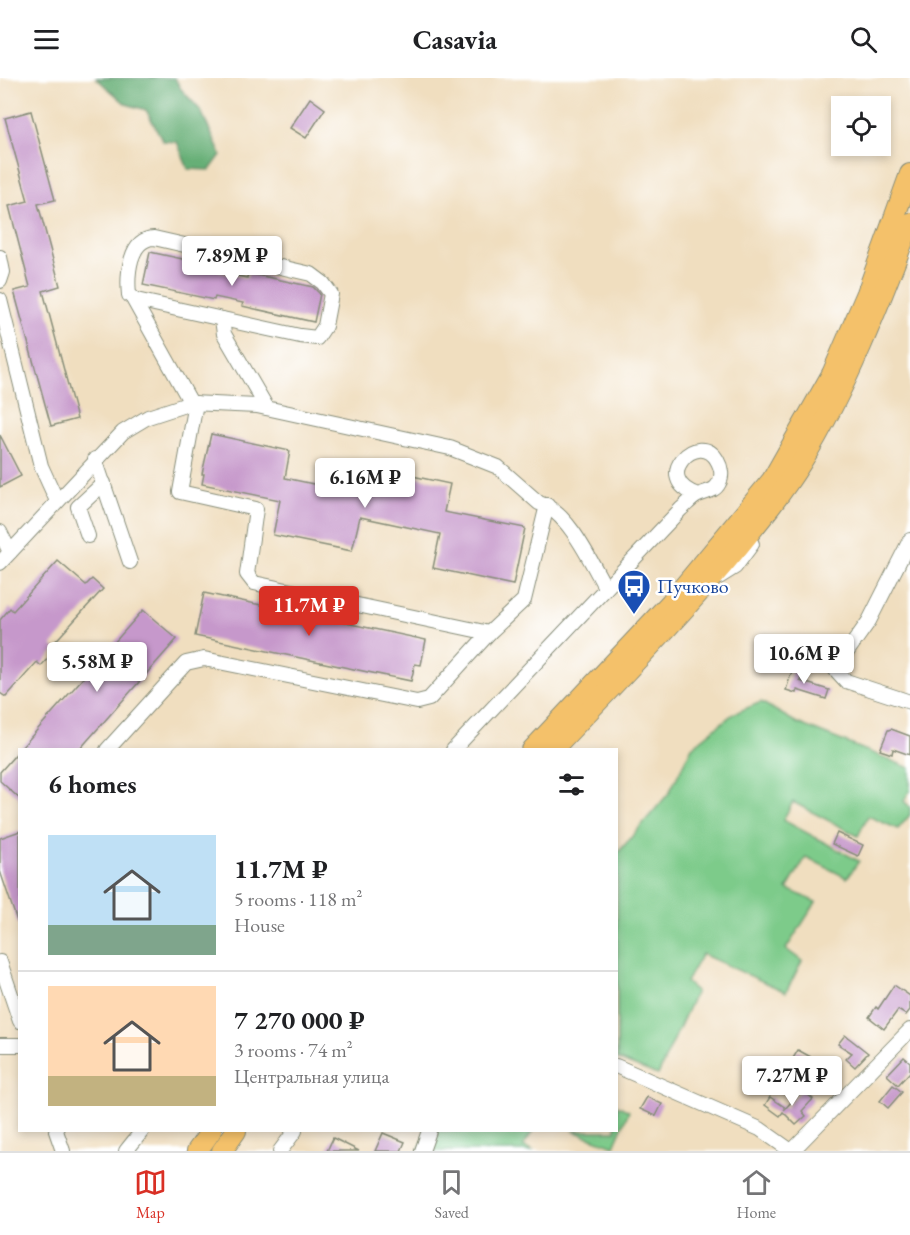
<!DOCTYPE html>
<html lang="en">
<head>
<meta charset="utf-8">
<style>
  :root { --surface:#fff; --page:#f6f6f6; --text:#202124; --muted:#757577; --line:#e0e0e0; --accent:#d93025 }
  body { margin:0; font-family:"EB Garamond",serif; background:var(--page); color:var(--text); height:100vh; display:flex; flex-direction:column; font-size:22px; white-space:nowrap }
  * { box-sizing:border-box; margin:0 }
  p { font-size:20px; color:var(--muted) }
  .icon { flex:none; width:33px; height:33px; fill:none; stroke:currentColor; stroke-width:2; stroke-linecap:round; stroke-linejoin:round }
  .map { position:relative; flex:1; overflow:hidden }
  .panel { position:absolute; left:18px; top:670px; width:600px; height:384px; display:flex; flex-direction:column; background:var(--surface); border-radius:0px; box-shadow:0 3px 9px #0003 }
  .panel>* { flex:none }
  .fabs { position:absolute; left:831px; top:18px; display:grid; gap:12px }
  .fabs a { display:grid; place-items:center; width:60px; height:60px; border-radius:0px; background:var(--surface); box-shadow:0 3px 9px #0003; font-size:30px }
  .price { position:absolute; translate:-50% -51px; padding:0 14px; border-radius:6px; background:#fff; color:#222; font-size:20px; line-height:39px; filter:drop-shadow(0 2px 3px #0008) }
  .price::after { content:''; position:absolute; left:50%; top:36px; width:18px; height:14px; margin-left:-9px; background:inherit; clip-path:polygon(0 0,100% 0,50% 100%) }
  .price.current { background:var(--accent); color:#fff }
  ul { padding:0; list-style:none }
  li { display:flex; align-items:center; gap:18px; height:150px; padding:0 30px }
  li+li { border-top:2px solid var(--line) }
  li span { display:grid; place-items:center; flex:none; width:168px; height:120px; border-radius:0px; color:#555 }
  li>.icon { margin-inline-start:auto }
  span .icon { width:72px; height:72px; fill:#fffc; stroke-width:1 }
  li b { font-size:26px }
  h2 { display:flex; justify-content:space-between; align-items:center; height:72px; padding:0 30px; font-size:26px }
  header { display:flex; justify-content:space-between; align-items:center; height:78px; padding:0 30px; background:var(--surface); font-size:27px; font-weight:700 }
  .tab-bar { display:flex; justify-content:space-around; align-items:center; height:84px; border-top:2px solid var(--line); background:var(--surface); font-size:16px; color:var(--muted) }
  .tab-bar a { display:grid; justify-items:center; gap:3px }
  .tab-bar .current { color:var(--accent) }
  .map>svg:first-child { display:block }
</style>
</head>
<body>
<header><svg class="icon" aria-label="menu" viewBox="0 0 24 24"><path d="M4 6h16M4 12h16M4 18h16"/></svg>Casavia<svg class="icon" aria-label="search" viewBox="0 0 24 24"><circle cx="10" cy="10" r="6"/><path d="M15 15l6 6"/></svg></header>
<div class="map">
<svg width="910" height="1073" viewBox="0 0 910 1073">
  <rect width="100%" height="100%" fill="#fff"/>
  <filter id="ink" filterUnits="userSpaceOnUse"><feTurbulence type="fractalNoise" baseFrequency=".0167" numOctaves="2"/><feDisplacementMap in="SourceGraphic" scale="12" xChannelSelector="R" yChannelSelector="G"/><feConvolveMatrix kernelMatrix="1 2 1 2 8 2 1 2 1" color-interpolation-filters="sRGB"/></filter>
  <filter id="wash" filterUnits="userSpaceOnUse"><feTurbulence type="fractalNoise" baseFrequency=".008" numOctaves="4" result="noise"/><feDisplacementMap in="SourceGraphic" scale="24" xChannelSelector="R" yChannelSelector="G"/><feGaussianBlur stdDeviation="1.35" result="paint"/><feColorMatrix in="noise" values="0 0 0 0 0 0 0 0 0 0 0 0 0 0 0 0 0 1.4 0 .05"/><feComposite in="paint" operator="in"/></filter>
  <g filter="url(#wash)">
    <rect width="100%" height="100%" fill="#f0debf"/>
    <g fill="#7dcb8a" stroke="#4e845f" stroke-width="1.5">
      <path d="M761,624L797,645L910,690V712L904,723L910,729V737L898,751L868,738L858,758L793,724L783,742L859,783L847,800L806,779L787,811L816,824L786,871L802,883L786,914L702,876L686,904L696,913L658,997L617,981V776L669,715L692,669L733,636Z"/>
      <path d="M617,1027L629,1033L614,1068L573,1053H616Z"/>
      <path d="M428,1053H533L523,1068L534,1073H418Z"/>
    </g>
    <path fill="#66af76" stroke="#427655" stroke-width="1.5" d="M96,0H175L181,11L201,33L221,77L210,92L188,91L177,64L163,63L146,32L126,26Z"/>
    <g id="blocks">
      <g fill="#c698cb">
        <path d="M310,20L325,31L306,60L290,50Z"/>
        <path d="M31,33L55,122L38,126L60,208L43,213L77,341L51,348L14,213L30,209L9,128L28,123L5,40Z"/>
        <path d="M150,174L220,189L219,194L247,200L248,195L313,209L320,216L314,244L242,228L243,225L215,219L214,222L143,207Z"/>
        <path d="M211,356L290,373L285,400L365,417L370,389L450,406L444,434L525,450L513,507L433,490L440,456L360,439L352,473L273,457L280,422L202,406L204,396H202Z"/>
        <path d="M0,357L21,398L0,409Z"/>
        <path d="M58,483L86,507L92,501L103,511L52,567L56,571L41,588L37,584L6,619L0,615V542L10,530L13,533Z"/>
        <path d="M204,515L426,562L421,587L415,586L411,603L195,558Z"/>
        <path d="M143,532L177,561L79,672H20V721L0,703V694Z"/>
        <path d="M794,587L804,590L800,603L829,612L826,621L797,612L796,615L786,612Z"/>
        <path d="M891,651L910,658V677L893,671L892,676L880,672L888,652Z"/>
        <path d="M20,753V846H18L0,793V760Z"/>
        <path d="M837,755L863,767L858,778L832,766Z"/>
        <path d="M894,907L910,918V932L906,937L898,932L884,951L869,939L876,929L878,931Z"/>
        <path d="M845,957L868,975L855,989L846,981L852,975L838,966Z"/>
        <path d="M798,972L831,990L825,1000L792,982Z"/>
        <path d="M904,979L910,984V994L898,1007L887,997Z"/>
        <path d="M893,1007L902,1014L888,1030L880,1023Z"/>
        <path d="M802,1012L813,1021L802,1033L806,1038L796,1047L783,1034L780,1038L765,1027L770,1019L786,1030L784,1032Z"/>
        <path d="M647,1019L662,1026L656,1038L640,1031Z"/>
        <path d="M383,1055L405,1064L401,1073H375Z"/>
        <path d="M333,1060L359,1073H327Z"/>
      </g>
    </g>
  </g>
  <g filter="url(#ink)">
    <use href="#blocks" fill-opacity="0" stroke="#888e7a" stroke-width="1.5"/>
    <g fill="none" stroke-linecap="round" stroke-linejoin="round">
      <defs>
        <g id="minor">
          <path d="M154,160L311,196L323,205L331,216L325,248L317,260L300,258L136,222L129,217C127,197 129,161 154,160Z"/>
          <path d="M0,179L3,194L0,203"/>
          <path d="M132,219L191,325"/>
          <path d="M0,222L41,388L57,423"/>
          <path d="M222,241L224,256L267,330"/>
          <path d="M196,325L180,414L256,431L247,496L254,505L489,555"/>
          <path d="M95,381L130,484"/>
          <path d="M0,454L10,474"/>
          <path d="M88,458L78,429L104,405"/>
          <path d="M910,462L869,543L835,591L846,603L910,624"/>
          <path d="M0,485L123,354L148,339L191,325L257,328L450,370L498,389L539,425C568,433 591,484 605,509"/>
          <path d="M719,499L735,489L752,466"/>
          <path d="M107,672L186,585L204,581L417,624L429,621L489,555L524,522L547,427"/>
          <path d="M453,672L681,431C686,427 690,422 696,418C704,413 714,415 719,405C723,398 721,389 717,382C699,350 649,401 698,417"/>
          <path d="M0,884L20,943"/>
          <path d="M0,967H20"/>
          <path d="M616,988L760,1051L791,1073"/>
          <path d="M56,1053L63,1073"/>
          <path d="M126,1073L142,1053"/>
          <path d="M280,1073L295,1053"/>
          <path d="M422,1073L429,1053"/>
          <path d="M792,1073L910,952"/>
        </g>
        <g id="highway">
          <path d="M532,672L671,524L772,402L832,296L867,215L910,96"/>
          <path d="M552,672C615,605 680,539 739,468C761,441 783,414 801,385C847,310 879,227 910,145"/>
          <path d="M197,1073L211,1053"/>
          <path d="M222,1073L236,1053"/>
        </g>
      </defs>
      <use href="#minor" stroke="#888e7a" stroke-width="16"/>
      <use href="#highway" stroke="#888e7a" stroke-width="22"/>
      <use href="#minor" stroke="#fff" stroke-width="14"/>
      <use href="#highway" stroke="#f4c16a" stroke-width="20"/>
    </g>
  </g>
  <defs>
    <symbol id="bus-pin" viewBox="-11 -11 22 30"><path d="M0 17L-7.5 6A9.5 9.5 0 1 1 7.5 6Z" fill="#1a4fb4" stroke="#fff"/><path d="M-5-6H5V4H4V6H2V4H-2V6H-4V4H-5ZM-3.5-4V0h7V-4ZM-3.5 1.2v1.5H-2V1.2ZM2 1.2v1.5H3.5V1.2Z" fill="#fff"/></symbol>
  </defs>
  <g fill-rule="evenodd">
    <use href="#bus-pin" x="615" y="489" width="38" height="52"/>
  </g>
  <g text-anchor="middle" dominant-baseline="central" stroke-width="5" stroke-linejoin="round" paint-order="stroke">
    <g font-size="20" fill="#164399" stroke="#fff" text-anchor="start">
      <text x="657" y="508">Пучково</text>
    </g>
  </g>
</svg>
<div class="fabs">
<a><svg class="icon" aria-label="locate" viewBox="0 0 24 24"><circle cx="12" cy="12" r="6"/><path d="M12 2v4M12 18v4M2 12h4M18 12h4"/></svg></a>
</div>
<b class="price" style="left:232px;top:209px">7.89M ₽</b>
<b class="price" style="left:365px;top:431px">6.16M ₽</b>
<b class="price current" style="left:309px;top:559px">11.7M ₽</b>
<b class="price" style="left:804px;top:607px">10.6M ₽</b>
<b class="price" style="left:97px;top:615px">5.58M ₽</b>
<b class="price" style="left:792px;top:1029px">7.27M ₽</b>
<section class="panel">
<h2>6 homes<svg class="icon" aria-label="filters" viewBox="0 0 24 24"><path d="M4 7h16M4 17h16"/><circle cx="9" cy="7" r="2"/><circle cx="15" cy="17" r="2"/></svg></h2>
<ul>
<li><span style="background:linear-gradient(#bfe0f5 75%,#7fa58c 0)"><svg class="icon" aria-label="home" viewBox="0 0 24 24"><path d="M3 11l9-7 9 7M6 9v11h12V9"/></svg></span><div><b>11.7M ₽</b><p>5 rooms · 118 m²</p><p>House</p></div></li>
<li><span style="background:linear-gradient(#ffd9b3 75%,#c2b280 0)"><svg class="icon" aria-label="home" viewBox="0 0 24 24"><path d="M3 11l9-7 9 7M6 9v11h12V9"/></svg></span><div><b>7 270 000 ₽</b><p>3 rooms · 74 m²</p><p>Центральная улица</p></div></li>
</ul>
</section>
</div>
<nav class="tab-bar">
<a class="current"><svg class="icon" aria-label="map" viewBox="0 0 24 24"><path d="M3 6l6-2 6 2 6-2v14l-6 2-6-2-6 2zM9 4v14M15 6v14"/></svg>Map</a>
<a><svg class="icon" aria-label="saved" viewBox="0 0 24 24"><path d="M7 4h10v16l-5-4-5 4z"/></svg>Saved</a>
<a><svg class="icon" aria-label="home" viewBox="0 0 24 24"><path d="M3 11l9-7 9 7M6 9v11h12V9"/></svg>Home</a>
</nav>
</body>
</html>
